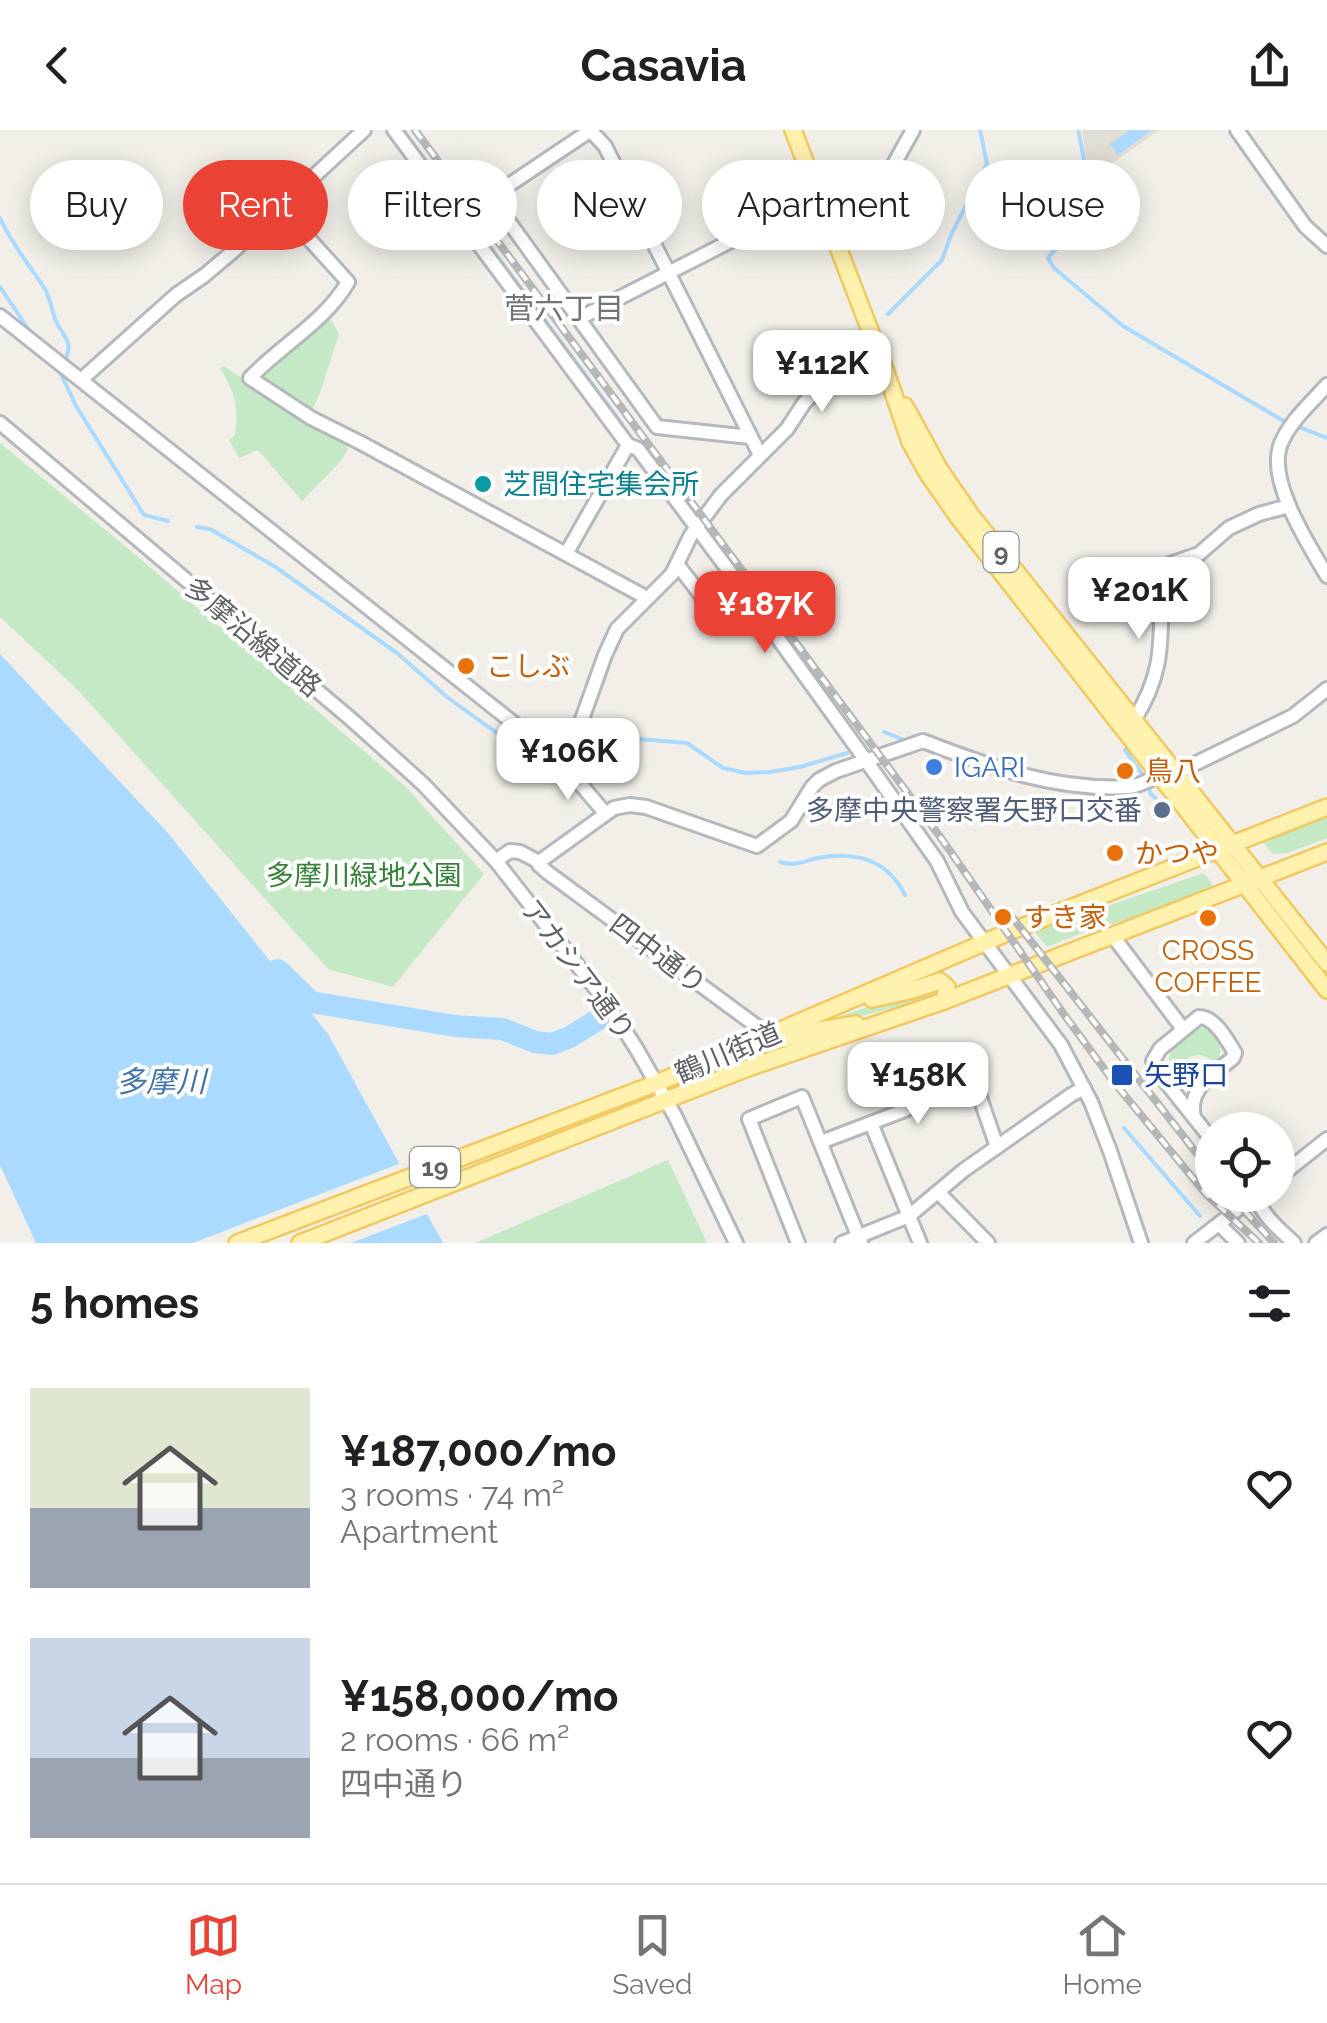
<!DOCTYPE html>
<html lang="en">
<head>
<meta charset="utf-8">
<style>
  :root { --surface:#fff; --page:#f2f2f2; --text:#202124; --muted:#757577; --line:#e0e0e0; --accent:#ea4335 }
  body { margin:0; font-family:Raleway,"Noto Sans JP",sans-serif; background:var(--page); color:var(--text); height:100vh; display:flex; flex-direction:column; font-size:38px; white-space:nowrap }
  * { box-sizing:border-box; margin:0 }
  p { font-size:32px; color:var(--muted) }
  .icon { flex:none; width:55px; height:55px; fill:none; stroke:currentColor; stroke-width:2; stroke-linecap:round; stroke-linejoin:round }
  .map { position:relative; height:1113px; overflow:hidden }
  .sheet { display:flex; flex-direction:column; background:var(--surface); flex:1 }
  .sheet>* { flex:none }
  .top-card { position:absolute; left:30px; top:30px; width:1268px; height:90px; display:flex; gap:20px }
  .controls { position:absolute; left:1195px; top:982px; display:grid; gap:20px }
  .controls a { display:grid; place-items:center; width:100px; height:100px; border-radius:50%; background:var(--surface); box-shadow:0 5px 25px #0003; font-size:50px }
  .price { position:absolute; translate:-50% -85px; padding:0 22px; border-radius:20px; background:#fff; color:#222; font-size:32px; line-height:65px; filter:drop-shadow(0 2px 5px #0008) }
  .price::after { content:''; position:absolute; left:50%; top:60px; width:30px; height:22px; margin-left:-15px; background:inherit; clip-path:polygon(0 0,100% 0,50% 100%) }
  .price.on { background:var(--accent); color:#fff }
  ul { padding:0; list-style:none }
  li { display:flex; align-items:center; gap:30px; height:250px; padding:0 30px }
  li span { display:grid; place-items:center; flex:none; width:280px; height:200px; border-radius:0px; color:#555 }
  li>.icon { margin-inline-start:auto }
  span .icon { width:120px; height:120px; fill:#fffc; stroke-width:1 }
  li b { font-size:42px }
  h2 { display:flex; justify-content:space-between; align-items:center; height:120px; padding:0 30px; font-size:42px }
  .pill { padding:0 35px; border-radius:45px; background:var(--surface); box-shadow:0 5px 25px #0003; font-size:35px; line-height:90px }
  .pill.on { background:var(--accent); color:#fff }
  header { display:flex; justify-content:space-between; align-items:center; height:130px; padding:0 30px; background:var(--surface); font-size:45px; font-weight:700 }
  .dock { display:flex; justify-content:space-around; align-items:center; height:140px; border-top:2px solid var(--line); background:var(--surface); font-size:28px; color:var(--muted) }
  .dock a { display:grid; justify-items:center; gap:5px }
  .dock .on { color:var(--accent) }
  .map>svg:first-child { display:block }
</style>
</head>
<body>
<header><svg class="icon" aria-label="back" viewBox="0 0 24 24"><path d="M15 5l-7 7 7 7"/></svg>Casavia<svg class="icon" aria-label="share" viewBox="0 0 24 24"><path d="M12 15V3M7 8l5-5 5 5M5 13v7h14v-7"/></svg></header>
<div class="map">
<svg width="1327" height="1113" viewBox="0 0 1327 1113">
  <rect width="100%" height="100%" fill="#f1efe8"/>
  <path fill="#e1ded6" d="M1082,0H1159L1096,45L1089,46Z"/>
  <g fill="#c5e8c5">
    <path d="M328,185L339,204L320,263L311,282L265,251L263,242Z"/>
    <path d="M224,236L301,288L345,312L348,319L340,332L302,371L258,320L239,328L229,310L235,305C239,276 235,262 220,238Z"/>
    <path d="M0,313L137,426L407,658L484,744L393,857L328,839L77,559L0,487Z"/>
    <path d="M1327,687V708L1287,723L1273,724L1261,710Z"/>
    <path d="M1204,743L1215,758L1153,782L1087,801L1047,817L1034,801Z"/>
    <path d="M935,854L942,865L831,894L809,897Z"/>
    <path d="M1203,897C1215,902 1224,916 1219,928L1213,931C1191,916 1189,932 1170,939C1164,919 1183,902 1203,897Z"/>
    <path d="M668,1030L707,1113H475Z"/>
  </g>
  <g fill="#aadaff">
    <path d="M1130,0H1152L1118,25L1110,14Z"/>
    <path d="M0,524L168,703L328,904L443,1113H36L0,1035Z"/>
  </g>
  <path fill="#f1efe8" d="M404,1032L432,1082L351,1113H193Z"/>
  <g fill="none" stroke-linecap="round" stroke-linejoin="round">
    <g stroke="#aadaff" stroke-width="4">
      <path d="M403,0L622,294"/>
      <path d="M1078,0C1084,30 1097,73 1075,100C1066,110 1056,117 1048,128L1054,138L1123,196L1287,293"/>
      <path d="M0,88C11,113 28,133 43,156C51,167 51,181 57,193C64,208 73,211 66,229"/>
      <path d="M0,157L29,200L47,215"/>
      <path d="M888,184L942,130L951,105L987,34L980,0"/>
      <path d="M61,244L76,276L144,385L168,391"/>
      <path d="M1296,296L1327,308"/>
      <path d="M197,397L210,399L274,436L397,523L447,567L545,638L552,639L557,635"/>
      <path d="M884,602L904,610"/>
      <path d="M1125,620L1149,654L1150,663L1157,670"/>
      <path d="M565,630L601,606L687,613L723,638L746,643L770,642L800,637L847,623"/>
      <path d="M780,732C794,737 804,731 818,728C856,721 887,729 905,765"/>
      <path d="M1124,998L1200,1086"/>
    </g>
    <path stroke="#aadaff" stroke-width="22" d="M278,840L311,872L455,896L503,899L535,912L552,914L570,907L602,887"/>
    <defs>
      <g id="minor">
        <path d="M394,0L628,315L566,424"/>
        <path d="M590,0L605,16L760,325"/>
        <path d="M591,0L491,67L657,297L750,307"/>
        <path d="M1237,0L1305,96L1327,116"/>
        <path d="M281,78L348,152C325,192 281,215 250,248L311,288L361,313L647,468"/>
        <path d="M834,105L865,86L913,0"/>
        <path d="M0,186L560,630L605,683"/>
        <path d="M580,188L819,66"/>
        <path d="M82,249L176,165L205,145L231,123L364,0"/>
        <path d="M1327,255C1311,273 1288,293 1280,316C1268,353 1309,415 1327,446"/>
        <path d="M0,293L352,590L423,654L496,731L607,873L636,918L675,986L736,1113"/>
        <path d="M628,315L638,319L744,461L867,632L937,731L962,782L1061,915L1091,972L1110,1021L1141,1113"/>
        <path d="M677,434L714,482L744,461"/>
        <path d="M1134,590C1169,535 1158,502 1163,442L1170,434L1199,424L1229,398L1259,384L1289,376"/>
        <path d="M558,629L566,619L581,592L605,525L617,499L672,444L691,405L721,365L787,299L804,273L856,220L863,216H875"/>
        <path d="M1176,643L1293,586L1327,559"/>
        <path d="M496,731L510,721L520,722L539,732"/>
        <path d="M539,732L614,678L630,675L646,677L757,716L791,691L812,657L819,650L836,641L923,611C990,637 1056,661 1129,657C1139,656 1150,650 1159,645"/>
        <path d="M539,732V735L547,742L770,906"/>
        <path d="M1112,805L1183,899"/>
        <path d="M1194,987C1187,958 1214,944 1233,928L1235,923C1227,910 1215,887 1199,887L1160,919L1153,931L1157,941L1212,1010"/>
        <path d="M871,993L920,1113"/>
        <path d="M821,1012L905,980L920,970L974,950L997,1017"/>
        <path d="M1278,1048L1327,1009"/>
        <path d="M939,1063L988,1113"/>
        <path d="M1255,1065C1263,1086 1278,1098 1294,1113"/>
        <path d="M1219,1094L1238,1113"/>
        <path d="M798,1113L749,989L802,967L861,1113"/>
        <path d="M842,1113L909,1086L964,1040L1071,965L1084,958"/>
        <path d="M1194,1113L1256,1065"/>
        <path d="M1316,1113L1327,1105"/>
      </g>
      <g id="major">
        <path d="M793,0L886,242L910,312L928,344L958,387L1327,860"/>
        <path d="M905,276L940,340L971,385L1327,833"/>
        <path d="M872,869L909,861L940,851L947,857L944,871"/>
        <path d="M772,907L785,909L813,901L856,894"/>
        <path d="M237,1113L657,953L1009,802L1327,677"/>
        <path d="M300,1113L748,938L944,871L1327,722"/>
      </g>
    </defs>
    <use href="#minor" stroke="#b5b8bc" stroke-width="18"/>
    <use href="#major" stroke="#f2c960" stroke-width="20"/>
    <use href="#minor" stroke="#fff" stroke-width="12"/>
    <use href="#major" stroke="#fff2af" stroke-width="15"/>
    <defs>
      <g id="rail">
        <path d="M415,0L941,708L1063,883L1113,951L1206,1064L1259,1113"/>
        <path d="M1009,783L1212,1043"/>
        <path d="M1230,1065L1274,1113"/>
      </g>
    </defs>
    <use href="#rail" stroke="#b6b7b8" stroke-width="8"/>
    <use href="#rail" stroke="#fff" stroke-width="4" stroke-dasharray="11" stroke-linecap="butt"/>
  </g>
  <circle fill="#0f9aa8" stroke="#fff" stroke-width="4" cx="483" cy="354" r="10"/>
  <g fill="#e8710a" stroke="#fff" stroke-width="4">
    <circle cx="466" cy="536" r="10"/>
    <circle cx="1125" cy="641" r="10"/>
    <circle cx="1115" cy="723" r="10"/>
    <circle cx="1003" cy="787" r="10"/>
    <circle cx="1208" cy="788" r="10"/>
  </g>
  <circle fill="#3f7fe0" stroke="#fff" stroke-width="4" cx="934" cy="637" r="10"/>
  <circle fill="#5c6f8a" stroke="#fff" stroke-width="4" cx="1162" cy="680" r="10"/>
  <rect fill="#1a4fb4" stroke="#fff" stroke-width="4" x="1110" y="933" width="24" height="24" rx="5"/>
  <g text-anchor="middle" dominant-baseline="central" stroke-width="8" stroke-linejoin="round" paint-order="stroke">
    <g fill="#fff" stroke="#8f9295" stroke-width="2.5">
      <rect x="983.5" y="402" width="35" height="40" rx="8"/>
      <rect x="410" y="1017" width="50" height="40" rx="8"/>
    </g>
    <g font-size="25" font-weight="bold" fill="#5f6368">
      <text x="1001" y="422">9</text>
      <text x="435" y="1037">19</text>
    </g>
    <g font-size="28" fill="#0d838f" stroke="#fff" text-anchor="start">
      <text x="503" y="354">芝間住宅集会所</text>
    </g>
    <g font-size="28" fill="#5f6368" stroke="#fff">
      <text transform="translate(253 507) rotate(40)">多摩沿線道路</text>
      <text transform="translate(658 824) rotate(37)">四中通り</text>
      <text transform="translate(578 840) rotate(53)">アカシア通り</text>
      <text transform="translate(728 923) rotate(-23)">鶴川街道</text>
    </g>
    <g font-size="28" fill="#c56008" stroke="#fff" text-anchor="start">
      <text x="486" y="536">こしぶ</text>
      <text x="1145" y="641">鳥八</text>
      <text x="1135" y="723">かつや</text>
      <text x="1023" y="787">すき家</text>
      <text x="1208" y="820" text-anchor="middle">CROSS<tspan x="1208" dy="32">COFFEE</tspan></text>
    </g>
    <g font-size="28" fill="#366cbe" stroke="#fff" text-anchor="start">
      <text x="954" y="637">IGARI</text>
    </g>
    <g font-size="28" fill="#4e5e75" stroke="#fff" text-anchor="end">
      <text x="1142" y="680">多摩中央警察署矢野口交番</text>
    </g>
    <g font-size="28" fill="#348238" stroke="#fff">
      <text x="364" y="745">多摩川緑地公園</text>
    </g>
    <g font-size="28" fill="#164399" stroke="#fff" text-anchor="start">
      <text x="1144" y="945">矢野口</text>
    </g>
    <g font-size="30" fill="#70757a" stroke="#fff">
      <text x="564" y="178">菅六丁目</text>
    </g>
    <g font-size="30" font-style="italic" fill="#4174aa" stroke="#fff">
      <text x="161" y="951">多摩川</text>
    </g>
  </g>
</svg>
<div class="controls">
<a><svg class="icon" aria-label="locate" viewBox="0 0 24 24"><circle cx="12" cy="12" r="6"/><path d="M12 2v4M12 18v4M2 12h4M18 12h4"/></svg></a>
</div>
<b class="price" style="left:822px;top:285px">¥112K</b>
<b class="price" style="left:1139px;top:512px">¥201K</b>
<b class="price on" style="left:765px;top:526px">¥187K</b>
<b class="price" style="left:568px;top:673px">¥106K</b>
<b class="price" style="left:918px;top:997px">¥158K</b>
<div class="top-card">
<a class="pill">Buy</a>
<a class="pill on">Rent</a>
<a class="pill">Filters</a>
<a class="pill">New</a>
<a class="pill">Apartment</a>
<a class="pill">House</a>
</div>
</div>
<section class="sheet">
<h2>5 homes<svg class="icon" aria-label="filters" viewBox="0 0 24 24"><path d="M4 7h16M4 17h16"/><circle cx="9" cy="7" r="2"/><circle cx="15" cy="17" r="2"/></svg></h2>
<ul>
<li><span style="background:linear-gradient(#dfe7d0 60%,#9aa5b1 0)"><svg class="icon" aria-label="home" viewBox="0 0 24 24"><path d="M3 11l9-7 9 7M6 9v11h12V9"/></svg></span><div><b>¥187,000/mo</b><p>3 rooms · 74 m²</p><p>Apartment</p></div><svg class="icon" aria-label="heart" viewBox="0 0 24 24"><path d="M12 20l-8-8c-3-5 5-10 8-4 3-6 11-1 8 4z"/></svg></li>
<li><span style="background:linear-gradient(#c9d6e8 60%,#9aa5b1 0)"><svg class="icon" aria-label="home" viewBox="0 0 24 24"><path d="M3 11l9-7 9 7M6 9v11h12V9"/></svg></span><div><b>¥158,000/mo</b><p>2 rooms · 66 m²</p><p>四中通り</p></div><svg class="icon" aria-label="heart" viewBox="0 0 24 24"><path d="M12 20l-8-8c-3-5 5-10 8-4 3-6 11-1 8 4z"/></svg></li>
</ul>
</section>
<nav class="dock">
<a class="on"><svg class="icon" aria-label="map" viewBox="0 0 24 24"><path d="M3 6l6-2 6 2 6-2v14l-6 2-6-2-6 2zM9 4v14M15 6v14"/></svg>Map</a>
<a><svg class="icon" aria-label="saved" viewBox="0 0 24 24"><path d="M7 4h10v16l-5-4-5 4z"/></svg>Saved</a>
<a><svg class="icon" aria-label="home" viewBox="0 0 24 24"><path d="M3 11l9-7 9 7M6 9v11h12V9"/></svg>Home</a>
</nav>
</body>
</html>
